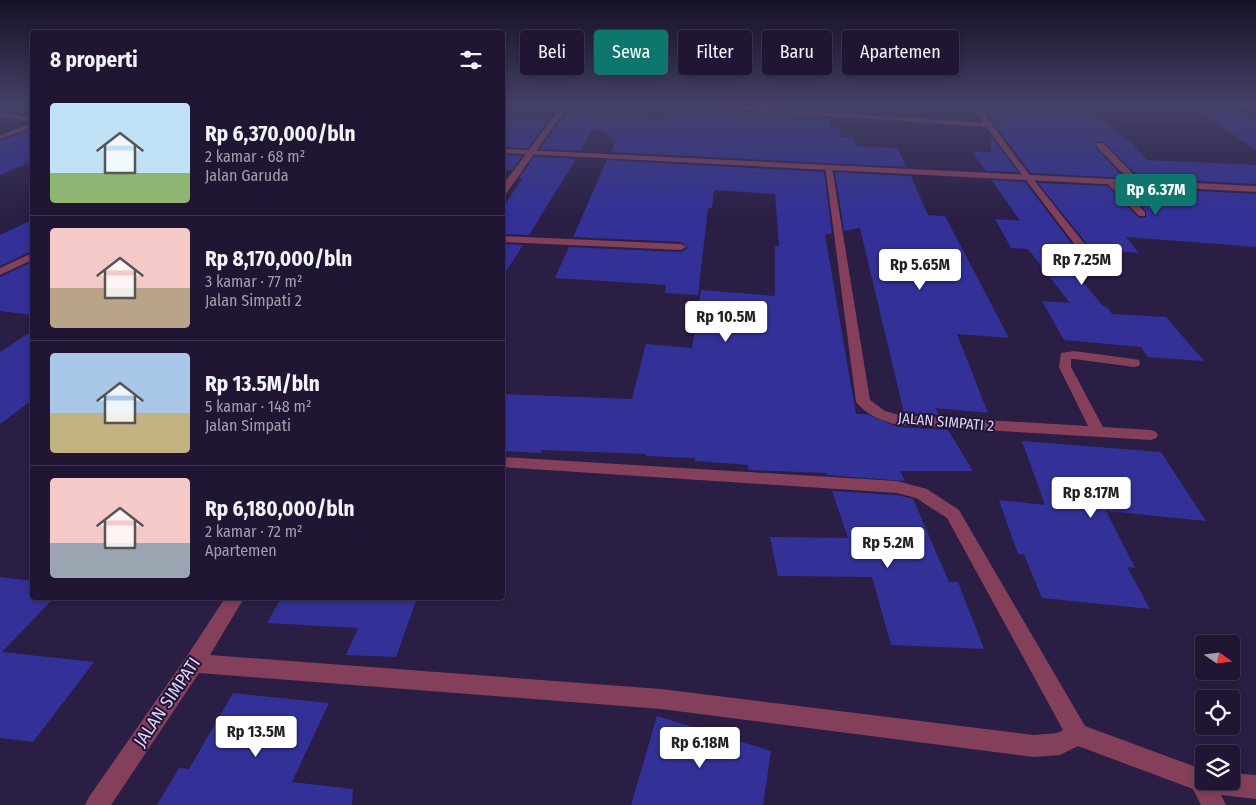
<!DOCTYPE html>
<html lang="id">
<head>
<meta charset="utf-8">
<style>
  :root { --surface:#201633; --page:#2d233f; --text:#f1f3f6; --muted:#a29fac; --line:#3d354e; --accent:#0f766e }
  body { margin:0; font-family:"Fira Sans Condensed",sans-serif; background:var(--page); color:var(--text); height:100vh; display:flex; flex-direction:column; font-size:19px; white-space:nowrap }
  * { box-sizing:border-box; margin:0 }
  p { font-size:16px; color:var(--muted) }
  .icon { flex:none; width:28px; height:28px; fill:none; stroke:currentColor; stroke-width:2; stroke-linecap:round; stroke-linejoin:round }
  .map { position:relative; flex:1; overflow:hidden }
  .panel { position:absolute; left:30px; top:30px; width:475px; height:570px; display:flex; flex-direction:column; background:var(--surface); border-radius:5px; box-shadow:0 2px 8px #0003,0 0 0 1px var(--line) }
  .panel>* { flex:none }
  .hud { position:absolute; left:520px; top:30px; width:475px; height:45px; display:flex; gap:10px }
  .needle { width:32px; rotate:104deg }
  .fabs { position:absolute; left:1195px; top:635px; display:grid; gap:10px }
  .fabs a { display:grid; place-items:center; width:45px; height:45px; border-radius:5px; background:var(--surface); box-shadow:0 2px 8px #0003,0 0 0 1px var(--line); font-size:25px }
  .price { position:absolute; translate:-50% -42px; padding:0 11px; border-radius:5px; background:#fff; color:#222; font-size:16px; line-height:32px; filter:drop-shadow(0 1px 2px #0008) }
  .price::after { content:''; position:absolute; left:50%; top:30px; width:15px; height:11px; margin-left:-8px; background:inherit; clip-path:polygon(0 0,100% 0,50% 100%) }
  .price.active { background:var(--accent); color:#fff }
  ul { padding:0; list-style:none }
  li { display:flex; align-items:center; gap:15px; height:125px; padding:0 20px }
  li+li { border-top:1px solid var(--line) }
  li span { display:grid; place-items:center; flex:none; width:140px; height:100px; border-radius:5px; color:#555 }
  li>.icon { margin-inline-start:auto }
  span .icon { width:60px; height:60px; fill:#fffc; stroke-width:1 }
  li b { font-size:21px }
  h2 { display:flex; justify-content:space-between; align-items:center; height:60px; padding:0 20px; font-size:21px }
  .chip { padding:0 18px; border-radius:5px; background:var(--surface); box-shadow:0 2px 8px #0003,0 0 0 1px var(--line); font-size:18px; line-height:45px }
  .chip.active { background:var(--accent); color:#fff }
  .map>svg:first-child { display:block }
</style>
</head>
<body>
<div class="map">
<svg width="1256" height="805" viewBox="0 0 1256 805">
  <rect width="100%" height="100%" fill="#2a1e44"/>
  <g fill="#333197">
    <path d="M769,103H831V110L769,105Z"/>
    <path d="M989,103H1086L1126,140H1129L1147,160L1256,165V184L1140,178L1103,141L1096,142V148L1124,178L1031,173L989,117Z"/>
    <path d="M1189,104L1233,106L1256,121V150Z"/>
    <path d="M672,107L830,118V127L838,128L842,137H853L857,146L898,148L906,167L611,152L616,140L594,128L580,151L540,149L561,119H564L568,114L565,113L566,111L667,117Z"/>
    <path d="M502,115L550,118L528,148L502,147Z"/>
    <path d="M32,129V161L0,175V141Z"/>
    <path d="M990,135L1018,172L986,171L972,152H991Z"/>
    <path d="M502,155L522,156L512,170H502Z"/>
    <path d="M534,157L576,159L529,235L502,234V209L522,179L519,178Z"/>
    <path d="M607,160L824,172L832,233L825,235L856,414H867L898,427L948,430L973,471H900L905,481L827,475V473L748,470V465L695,461V458L646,456V454L542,450L541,453L502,451V394L632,399L646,344L692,348L701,290L775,296V246H779L775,194L714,190L712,208H708L698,295L665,293L666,285L555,278L569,247L681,252L688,248L681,242L573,237Z"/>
    <path d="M835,172L911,176L928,215L945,216L1009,338L957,334L988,413L935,408L939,415L904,413L860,228L844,231Z"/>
    <path d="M992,180L1025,182L1075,248L1063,247L1066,251H1057L1103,306L1107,307L1112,314L1166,317L1204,361L1148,357L1141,347L1064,340L1042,301L1070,303L1028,249L1011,248L995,219L1020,221Z"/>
    <path d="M1038,183L1108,186L1139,218L1146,217V211L1123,187L1256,194V247L1126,237L1139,253L1091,249Z"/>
    <path d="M32,220V251L0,266V235Z"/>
    <path d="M502,244L523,245L502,278Z"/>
    <path d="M32,262V315L0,311V277Z"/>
    <path d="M32,331V400L0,424V352Z"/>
    <path d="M1022,441L1161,452L1206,521L1106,511L1135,568L1127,567L1150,609L1042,598L1024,555L1018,554L999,500L1045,505Z"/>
    <path d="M832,491L897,495L913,499L949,582H958L984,649L891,645L872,577L778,576L770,537L848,538Z"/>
    <path d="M0,577L32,581V598H54L2,652L94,662L33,742L0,738Z"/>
    <path d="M281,598H417L396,657L346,655L358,628L267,623Z"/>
    <path d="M233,693L329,703L292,782L353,789L352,805H157L179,768L189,769Z"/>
    <path d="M657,716L771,751L763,805H631Z"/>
  </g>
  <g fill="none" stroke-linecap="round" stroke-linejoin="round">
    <g fill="#843f5b" fill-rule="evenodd">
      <path d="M564,103H570L505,195H502V186Z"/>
      <path d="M662,103L760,107L761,103H767V107L983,123L971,103H977L1017,159L1091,252L1090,254H1082L986,127L665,105Z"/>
      <path d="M1239,103H1247L1256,108V113Z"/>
      <path d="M32,123V127L0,139V135Z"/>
      <path d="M1097,143H1103L1140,181V185H1134L1097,147Z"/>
      <path d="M825,165L832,167L870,400L885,411L899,415L1088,426L1059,367L1061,353L1074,351L1134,359L1139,360L1140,363L1139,366L1134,367L1074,359H1071V367L1103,427L1151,430L1156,432L1158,435L1156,438L1151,440L898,425C883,421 866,415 856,402Z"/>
      <path d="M1108,180H1114L1145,212V216H1139L1108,184Z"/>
      <path d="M502,236L681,244L686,247L681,250L502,242Z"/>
      <path d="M32,253V260L0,275V268Z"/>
      <path d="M502,457L897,481L927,489L959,510L1085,726L1204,770V781H1231V773L1256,775V799L1221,795L1226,805H1201L1193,789L1078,746L1060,755L1034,757L661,709L199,673L111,805H85L89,797L187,656L225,598H244L210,655L661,689L1034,735L1057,733L1063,730L947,518L916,498L897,493L502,467Z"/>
    </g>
    <g fill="#843f5b" fill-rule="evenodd">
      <path d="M0,112L32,118V122L0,116Z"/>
      <path d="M502,149L1256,186V192L502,153Z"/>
    </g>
  </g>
  <linearGradient id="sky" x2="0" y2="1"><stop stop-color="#171025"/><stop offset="0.48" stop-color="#444167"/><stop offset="1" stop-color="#444167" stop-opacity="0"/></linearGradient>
  <rect width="1256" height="216" fill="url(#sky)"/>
  <g text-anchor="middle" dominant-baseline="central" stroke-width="4" stroke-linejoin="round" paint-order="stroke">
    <g font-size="15" fill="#dcd6ef" stroke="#211439">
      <text transform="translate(946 422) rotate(5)">JALAN SIMPATI 2</text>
    </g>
    <g font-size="18" fill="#dcd6ef" stroke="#211439">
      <text transform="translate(167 702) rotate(-56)">JALAN SIMPATI</text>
    </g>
  </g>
</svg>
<div class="fabs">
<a><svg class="needle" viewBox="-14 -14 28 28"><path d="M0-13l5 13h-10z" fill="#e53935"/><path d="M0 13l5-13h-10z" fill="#a29fac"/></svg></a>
<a><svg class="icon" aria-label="locate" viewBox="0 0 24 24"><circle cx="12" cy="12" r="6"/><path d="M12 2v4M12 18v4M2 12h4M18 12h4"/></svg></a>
<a><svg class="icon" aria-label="layers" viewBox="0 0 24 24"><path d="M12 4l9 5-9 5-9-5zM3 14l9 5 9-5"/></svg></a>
</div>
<b class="price active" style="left:1156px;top:216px">Rp 6.37M</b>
<b class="price" style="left:1082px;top:286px">Rp 7.25M</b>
<b class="price" style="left:920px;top:291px">Rp 5.65M</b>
<b class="price" style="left:726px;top:343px">Rp 10.5M</b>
<b class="price" style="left:1091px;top:519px">Rp 8.17M</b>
<b class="price" style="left:888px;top:569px">Rp 5.2M</b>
<b class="price" style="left:256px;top:758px">Rp 13.5M</b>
<b class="price" style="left:700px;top:769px">Rp 6.18M</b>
<div class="hud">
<a class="chip">Beli</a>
<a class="chip active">Sewa</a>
<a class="chip">Filter</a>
<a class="chip">Baru</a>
<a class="chip">Apartemen</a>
</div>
<section class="panel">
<h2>8 properti<svg class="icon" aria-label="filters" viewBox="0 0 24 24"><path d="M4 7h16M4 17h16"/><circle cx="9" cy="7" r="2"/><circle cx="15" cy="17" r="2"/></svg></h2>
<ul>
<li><span style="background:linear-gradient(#bfe0f5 70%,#8fb573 0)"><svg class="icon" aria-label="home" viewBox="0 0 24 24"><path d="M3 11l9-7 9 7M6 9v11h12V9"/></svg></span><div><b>Rp 6,370,000/bln</b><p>2 kamar · 68 m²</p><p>Jalan Garuda</p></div></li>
<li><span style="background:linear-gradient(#f6c9c9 60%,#b9a48a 0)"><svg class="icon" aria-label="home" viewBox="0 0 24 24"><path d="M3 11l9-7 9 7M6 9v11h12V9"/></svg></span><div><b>Rp 8,170,000/bln</b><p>3 kamar · 77 m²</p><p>Jalan Simpati 2</p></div></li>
<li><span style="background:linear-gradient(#a9c7e8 60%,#c2b280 0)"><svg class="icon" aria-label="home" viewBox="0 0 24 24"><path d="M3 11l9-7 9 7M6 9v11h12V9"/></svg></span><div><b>Rp 13.5M/bln</b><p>5 kamar · 148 m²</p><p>Jalan Simpati</p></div></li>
<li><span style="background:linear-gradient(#f6c9c9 65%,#9aa5b1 0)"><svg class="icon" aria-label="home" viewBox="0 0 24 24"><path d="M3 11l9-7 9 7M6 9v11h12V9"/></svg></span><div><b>Rp 6,180,000/bln</b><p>2 kamar · 72 m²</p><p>Apartemen</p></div></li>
</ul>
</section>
</div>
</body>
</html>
